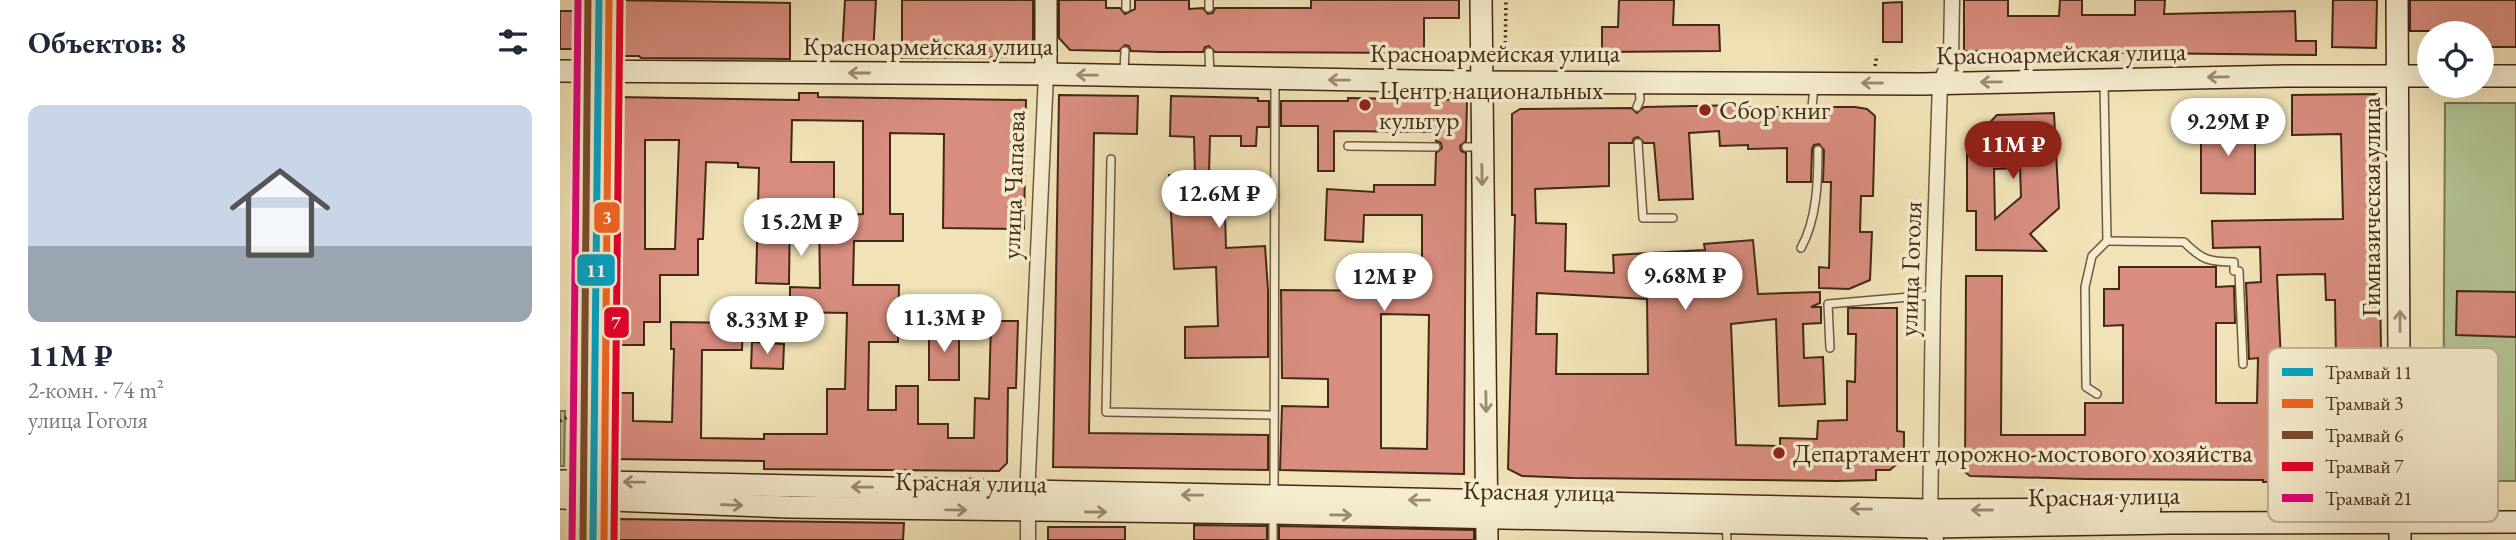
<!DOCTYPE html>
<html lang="ru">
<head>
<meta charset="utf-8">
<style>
  :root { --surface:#fff; --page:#f2f2f3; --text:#1f2937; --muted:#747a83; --accent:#8f2418 }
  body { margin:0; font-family:"EB Garamond",serif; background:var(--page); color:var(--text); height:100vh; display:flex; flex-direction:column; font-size:26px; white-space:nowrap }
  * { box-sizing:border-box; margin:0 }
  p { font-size:23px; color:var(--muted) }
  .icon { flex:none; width:38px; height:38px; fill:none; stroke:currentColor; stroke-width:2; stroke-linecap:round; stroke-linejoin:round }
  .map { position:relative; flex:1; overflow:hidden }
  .panel { display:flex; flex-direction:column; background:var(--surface); width:560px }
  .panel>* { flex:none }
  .buttons { position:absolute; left:1857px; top:21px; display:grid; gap:14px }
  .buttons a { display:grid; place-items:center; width:77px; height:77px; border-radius:50%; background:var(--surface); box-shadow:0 7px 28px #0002; font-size:35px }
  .price { position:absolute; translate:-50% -60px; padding:0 16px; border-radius:24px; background:#fff; color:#222; font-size:23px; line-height:46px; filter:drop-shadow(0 2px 4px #0008) }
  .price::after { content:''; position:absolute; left:50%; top:42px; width:21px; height:16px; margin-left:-10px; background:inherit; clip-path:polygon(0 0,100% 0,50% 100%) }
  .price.on { background:var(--accent); color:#fff }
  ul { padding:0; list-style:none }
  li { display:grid; align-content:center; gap:14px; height:371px; padding:0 28px }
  li span { display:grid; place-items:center; height:217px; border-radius:14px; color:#555 }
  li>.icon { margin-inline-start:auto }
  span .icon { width:126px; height:126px; fill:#fffc; stroke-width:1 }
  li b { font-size:30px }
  h2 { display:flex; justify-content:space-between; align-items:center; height:84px; padding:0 28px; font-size:30px }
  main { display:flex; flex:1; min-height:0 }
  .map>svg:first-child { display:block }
</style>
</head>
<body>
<main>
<section class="panel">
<h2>Объектов: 8<svg class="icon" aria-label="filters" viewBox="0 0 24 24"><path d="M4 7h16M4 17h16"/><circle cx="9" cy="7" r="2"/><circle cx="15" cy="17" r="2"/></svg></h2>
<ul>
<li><span style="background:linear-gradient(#c9d6e8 65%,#9aa5b1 0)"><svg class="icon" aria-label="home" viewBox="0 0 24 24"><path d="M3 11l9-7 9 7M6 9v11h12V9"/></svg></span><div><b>11M ₽</b><p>2-комн. · 74 m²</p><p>улица Гоголя</p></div></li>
</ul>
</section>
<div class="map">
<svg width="1956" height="540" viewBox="0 0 1956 540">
  <rect width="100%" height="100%" fill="#f1e3b7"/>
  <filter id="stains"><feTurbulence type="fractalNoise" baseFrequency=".00286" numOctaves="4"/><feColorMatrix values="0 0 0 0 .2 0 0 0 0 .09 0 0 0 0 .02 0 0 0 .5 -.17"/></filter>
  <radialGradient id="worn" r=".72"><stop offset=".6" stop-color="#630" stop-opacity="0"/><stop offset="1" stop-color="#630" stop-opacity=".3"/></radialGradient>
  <g fill="#b3c593" stroke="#7a7754" stroke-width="2">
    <path d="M1885,103H1956V481H1883Z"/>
    <path d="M0,411H5L4,466H0Z"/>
  </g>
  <g fill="#d88d7e" stroke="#422915" stroke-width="2" fill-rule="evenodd">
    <path d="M51,0L230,3V59L81,58L79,56H51Z"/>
    <path d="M285,0H316L313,55L282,54Z"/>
    <path d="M342,0H473V57L342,58Z"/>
    <path d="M499,0H546V8H560L565,14L575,9V0H629V9L643,8L648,14L653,13L655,8H751V0H899V18H864V53L655,52L649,46L645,47L643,52H601L571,51L569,46L565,45L559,51L510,50L499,38Z"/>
    <path d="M1059,0H1114L1113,25H1159L1160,51L1042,52V27H1058Z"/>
    <path d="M1404,0H1448V16H1499L1500,0H1522V15H1575V0H1605L1604,14L1735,11L1736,41H1756V55L1404,51Z"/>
    <path d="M1773,0H1817L1816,48L1772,47Z"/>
    <path d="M1850,0H1956V47H1922V33H1917V31H1850Z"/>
    <path d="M1342,2V42H1323V3Z"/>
    <rect x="0" y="11" width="14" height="38"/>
    <path d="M239,93H258V97L466,100L464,229L383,228L384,134L330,133V214H343V241H294L293,285H339L338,342H309L308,410H336V386H358V424H388V438H414L415,398L429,399L431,321H458L456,388H448L447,463L439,471L204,469V461L52,459L44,450L47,393H73V421L112,422L114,349H111V322L183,323L182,350H142L141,438L204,439V434H267V389H285L287,313L230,312V287L260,288L259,212H230L229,284L196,283L199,168L178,167V163L146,162L143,239H138V275H100V322H84V345H44L46,107L57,97L239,100ZM232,120L303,121V214L274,215V162H231ZM85,140H119L115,249H85Z"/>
    <path d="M1817,94L1823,480L1703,482V480L1525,479L1410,476L1405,472L1406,276H1442L1441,435H1525V403H1563V325L1544,326V289H1559V267H1656V287L1674,286L1675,323H1656V403H1697L1698,358L1689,359L1686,283L1701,282L1700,247L1653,248L1652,221L1783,219L1781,134L1732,135V95ZM1765,274L1766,300H1775L1776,360L1721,361L1717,275ZM1733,405H1782L1783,450L1734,451Z"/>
    <path d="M499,95L578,96L577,134L534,133L529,433L708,435V470L493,467Z"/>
    <path d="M611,96L698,98V101H709V127H697L696,146H681V136H650L649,175H658V215H665L666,248L705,246L708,290V357L625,358V327L658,326L656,267L614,269L609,175H635L634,137L610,136Z"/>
    <path d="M788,98L907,100L906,141L900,146L901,151L906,153L904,474L720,470L722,406L768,407V379L722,378L721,290L862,291V215H804L803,242L765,240L767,189L814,192V185H875L876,153L882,148L881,143L876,141V132L774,131V171H758V126H721V101H788ZM821,314L869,315L867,449L821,448Z"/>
    <path d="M1183,105V107H1246L1248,112L1252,113L1256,111L1258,107H1295L1307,109L1315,116L1313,196H1301L1300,232H1312L1310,280L1289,289L1259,288V267L1269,268L1271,182H1263L1264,150L1259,144L1254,145L1252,149L1251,182H1227V148L1188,149V145L1160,146L1159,131L1129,133L1133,199L1099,200L1094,143H1084L1078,137L1074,138L1072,143H1049V186L975,189L976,223L1006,224L1005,271L1054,273L1053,255L1145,250L1144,244L1193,240L1198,294L1260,292V303L1251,307H1261V323L1243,324L1244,358L1263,357L1265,404L1219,406L1216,319L1171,324L1176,445L1220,446V438L1257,439L1258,421L1287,420V381L1295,382L1296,334H1288V308H1337V431L1344,432V446L1337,464L1330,470H1316V480L1277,481L1013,478L962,476L948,469L955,215H952V114L960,109L1071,108L1077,113L1084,107ZM977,293L1087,299L1088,374H996L997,334H976Z"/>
    <path d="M1494,113L1499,208L1470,234L1486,251L1416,250V211H1407V146L1437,115ZM1460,168L1461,197L1435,219L1434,169Z"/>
    <path d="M1641,123H1695V194L1641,193Z"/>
    <path d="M1897,291L1956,292V337L1896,335Z"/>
    <rect x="369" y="329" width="30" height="51"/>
    <path d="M192,342L224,344L223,369L191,368Z"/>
    <path d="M58,519L344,523L343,540H57Z"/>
    <path d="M634,525L707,526V540H634Z"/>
    <path d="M719,526L914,530V540H719Z"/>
    <rect x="488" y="527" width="77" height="13"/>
  </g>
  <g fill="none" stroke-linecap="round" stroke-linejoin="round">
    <defs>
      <g id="lane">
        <path d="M649,0V8"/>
        <path d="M566,8V0"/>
        <path d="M649,52L650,76"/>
        <path d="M564,71L565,51"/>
        <path d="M1077,107L1080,100L1079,84"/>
        <path d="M1252,107L1254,87"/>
        <path d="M1078,143L1083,218H1113"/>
        <path d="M788,146L876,147"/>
        <path d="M906,147H921"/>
        <path d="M551,159L546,412L714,415"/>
        <path d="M1547,241L1624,242C1642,260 1649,262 1674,262V271H1679L1683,364"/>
        <path d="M1241,248C1257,219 1258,182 1258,150"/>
        <path d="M1270,348L1268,304L1373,295"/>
        <path d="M1537,394L1526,387L1525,287L1532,256L1547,241L1544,84"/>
        <path d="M714,495L715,80"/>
        <path d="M1166,524L1167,540"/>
        <path d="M713,540V516"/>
      </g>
      <g id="street">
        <path d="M30,481L35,0"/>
        <path d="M30,540V499"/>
        <path d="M468,540V475L486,74"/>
        <path d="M1376,540L1370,527L1373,295L1380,83L1391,58L1392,0"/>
      </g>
      <g id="secondary">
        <path d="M921,0L927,540"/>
        <path d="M1837,0L1840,540"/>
        <path d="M0,71L486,74L909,82L1362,84L1727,76H1869"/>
        <path d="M486,74V0"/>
        <path d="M1922,76H1956"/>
        <path d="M0,481L1370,510L1590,509"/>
        <path d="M0,498L229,507L713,513L1370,527L1611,523L1956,522"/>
      </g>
    </defs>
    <use href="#lane" stroke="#6e583e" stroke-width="10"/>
    <use href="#street" stroke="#6e583e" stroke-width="17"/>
    <use href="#secondary" stroke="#422915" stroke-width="24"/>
    <g stroke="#422915" stroke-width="3.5" stroke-dasharray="2 3.5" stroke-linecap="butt">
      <path d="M945,65L946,0"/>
      <path d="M1315,66L1317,55"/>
      <path d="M16,100V89"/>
      <path d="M0,421L14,414"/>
      <path d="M1858,487L1868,488L1869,504"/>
    </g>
    <use href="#lane" stroke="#f6edd0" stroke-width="7"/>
    <use href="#street" stroke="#f6edd0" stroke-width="14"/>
    <use href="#secondary" stroke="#f6edd0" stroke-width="21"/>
    <defs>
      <path id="tram-1" d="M33,540L39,0"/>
      <path id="tram-2" d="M44,540L49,0"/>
      <path id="tram-3" d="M23,540L28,0"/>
      <path id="tram-4" d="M54,540L60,0"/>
      <path id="tram-5" d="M12,540L18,0"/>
    </defs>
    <use href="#tram-1" stroke="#f6edd0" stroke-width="12"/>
    <use href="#tram-2" stroke="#f6edd0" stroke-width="12"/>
    <use href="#tram-3" stroke="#f6edd0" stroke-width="12"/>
    <use href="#tram-4" stroke="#f6edd0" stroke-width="12"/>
    <use href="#tram-5" stroke="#f6edd0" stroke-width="12"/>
    <use href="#tram-1" stroke="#03a3c5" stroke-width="7"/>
    <use href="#tram-2" stroke="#f26522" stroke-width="7"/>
    <use href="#tram-3" stroke="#7a4b2a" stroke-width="7"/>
    <use href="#tram-4" stroke="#e4002b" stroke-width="7"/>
    <use href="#tram-5" stroke="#e5007d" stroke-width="7"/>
  </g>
  <defs><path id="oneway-shaft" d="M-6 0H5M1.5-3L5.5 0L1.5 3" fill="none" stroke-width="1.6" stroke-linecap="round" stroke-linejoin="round" transform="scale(1.75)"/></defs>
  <g stroke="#9c8b72">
    <use href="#oneway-shaft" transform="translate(299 73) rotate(-180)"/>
    <use href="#oneway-shaft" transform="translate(527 75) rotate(-179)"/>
    <use href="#oneway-shaft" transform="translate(1658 77) rotate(179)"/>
    <use href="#oneway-shaft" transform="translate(779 80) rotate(-179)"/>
    <use href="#oneway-shaft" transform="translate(1431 82) rotate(179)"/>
    <use href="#oneway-shaft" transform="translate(1312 83) rotate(-180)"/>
    <use href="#oneway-shaft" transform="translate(922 175) rotate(89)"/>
    <use href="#oneway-shaft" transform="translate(1840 321) rotate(-90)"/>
    <use href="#oneway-shaft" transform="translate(926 402) rotate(89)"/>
    <use href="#oneway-shaft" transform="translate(74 482) rotate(-179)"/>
    <use href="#oneway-shaft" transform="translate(302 487) rotate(-179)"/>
    <use href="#oneway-shaft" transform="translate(632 495) rotate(-179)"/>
    <use href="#oneway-shaft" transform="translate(859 500) rotate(-179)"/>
    <use href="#oneway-shaft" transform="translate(172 505) rotate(2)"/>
    <use href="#oneway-shaft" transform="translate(1301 509) rotate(-179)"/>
    <use href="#oneway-shaft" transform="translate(396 510) rotate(1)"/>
    <use href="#oneway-shaft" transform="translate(1422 510) rotate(180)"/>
    <use href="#oneway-shaft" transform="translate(536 512)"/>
    <use href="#oneway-shaft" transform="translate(781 515) rotate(1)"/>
  </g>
  <g fill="#8f2418" stroke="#f6edd0" stroke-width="2.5">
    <circle cx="805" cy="105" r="7"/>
    <circle cx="1145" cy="110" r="7"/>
    <circle cx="1219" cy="453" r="7"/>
  </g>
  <g text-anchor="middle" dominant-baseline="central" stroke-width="7" stroke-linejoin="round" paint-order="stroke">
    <g font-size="26" fill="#422915" stroke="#f6edd0">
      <text x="368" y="46">Красноармейская улица</text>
      <text x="935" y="53">Красноармейская улица</text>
      <text transform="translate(1501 53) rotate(-1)">Красноармейская улица</text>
      <text transform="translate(453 185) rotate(-88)">улица Чапаева</text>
      <text transform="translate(1811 207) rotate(-90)">Гимназическая улица</text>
      <text transform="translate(1350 269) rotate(-88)">улица Гоголя</text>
      <text transform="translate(411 482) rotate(1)">Красная улица</text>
      <text transform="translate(979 491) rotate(1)">Красная улица</text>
      <text transform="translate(1544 496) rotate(-1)">Красная улица</text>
    </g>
    <g font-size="26" fill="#422915" stroke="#f6edd0" text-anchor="start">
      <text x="819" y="90">Центр национальных<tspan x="819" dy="30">культур</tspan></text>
      <text x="1159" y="110">Сбор книг</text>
      <text x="1233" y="453">Департамент дорожно-мостового хозяйства</text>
    </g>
  </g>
  <rect x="1708" y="348" width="230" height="174" rx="10" fill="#f6edd0" stroke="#c0b298" stroke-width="2"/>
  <rect x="1722" y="368" width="31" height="8" fill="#03a3c5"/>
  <rect x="1722" y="399" width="31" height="9" fill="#f26522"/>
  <rect x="1722" y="431" width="31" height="8" fill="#7a4b2a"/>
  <rect x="1722" y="462" width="31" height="9" fill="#e4002b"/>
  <rect x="1722" y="494" width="31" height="8" fill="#e5007d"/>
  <g font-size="19" fill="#422915">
    <text x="1765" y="379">Трамвай 11</text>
    <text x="1765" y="410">Трамвай 3</text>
    <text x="1765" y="442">Трамвай 6</text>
    <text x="1765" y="473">Трамвай 7</text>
    <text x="1765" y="505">Трамвай 21</text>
  </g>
  <g stroke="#f6edd0" stroke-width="2.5">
    <rect x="33" y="201" width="28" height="33" rx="7" fill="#f26522"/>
    <rect x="16" y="253" width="40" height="34" rx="7" fill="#03a3c5"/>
    <rect x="43" y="306" width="27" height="33" rx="7" fill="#e4002b"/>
  </g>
  <g font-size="19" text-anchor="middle" font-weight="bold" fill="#fff">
    <text x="47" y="224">3</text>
    <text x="36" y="277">11</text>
    <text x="56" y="329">7</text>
  </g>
  <rect width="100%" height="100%" filter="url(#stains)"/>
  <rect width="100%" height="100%" fill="url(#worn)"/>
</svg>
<div class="buttons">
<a><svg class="icon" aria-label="locate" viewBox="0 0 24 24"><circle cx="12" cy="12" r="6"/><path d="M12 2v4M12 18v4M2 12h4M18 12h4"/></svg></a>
</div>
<b class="price" style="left:1668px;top:158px">9.29M ₽</b>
<b class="price on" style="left:1453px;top:181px">11M ₽</b>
<b class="price" style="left:659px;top:230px">12.6M ₽</b>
<b class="price" style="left:241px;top:258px">15.2M ₽</b>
<b class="price" style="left:1125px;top:312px">9.68M ₽</b>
<b class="price" style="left:824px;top:313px">12M ₽</b>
<b class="price" style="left:384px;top:354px">11.3M ₽</b>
<b class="price" style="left:207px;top:356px">8.33M ₽</b>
</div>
</main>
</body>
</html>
